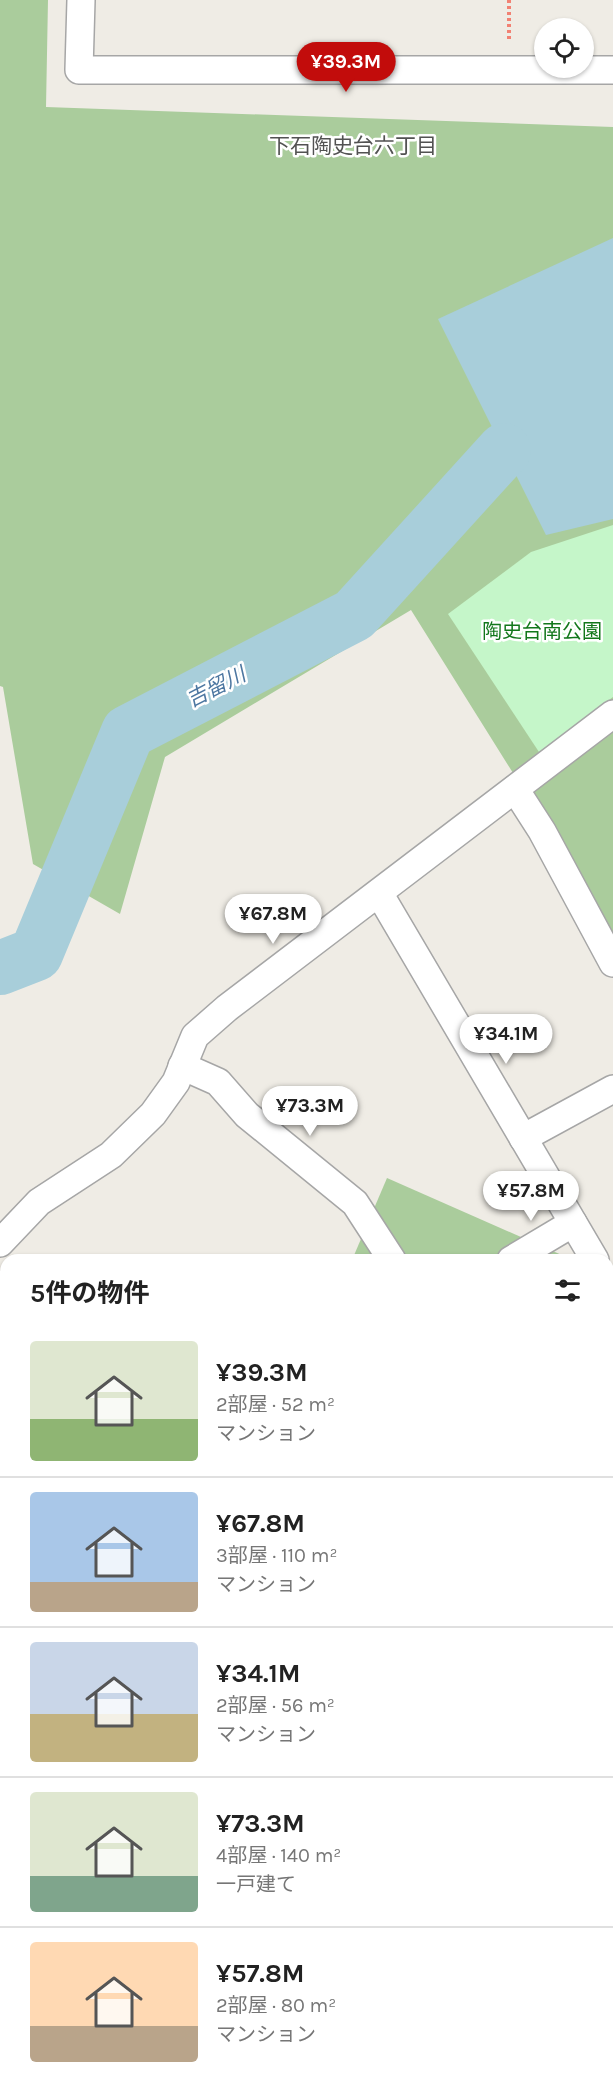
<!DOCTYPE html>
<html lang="ja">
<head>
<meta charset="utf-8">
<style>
  :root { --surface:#fff; --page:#f6f6f6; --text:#222; --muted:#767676; --line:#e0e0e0; --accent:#c20c0b }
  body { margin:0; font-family:Karla,"Noto Sans JP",sans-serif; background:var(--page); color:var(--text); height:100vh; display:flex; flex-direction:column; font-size:22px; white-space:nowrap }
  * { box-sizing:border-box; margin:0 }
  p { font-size:20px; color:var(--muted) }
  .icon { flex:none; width:33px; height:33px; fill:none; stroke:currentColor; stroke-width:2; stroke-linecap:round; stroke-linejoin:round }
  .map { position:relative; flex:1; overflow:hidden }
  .panel { position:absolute; left:0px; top:1254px; width:614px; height:834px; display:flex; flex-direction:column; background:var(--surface); border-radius:18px 18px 0 0; box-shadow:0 2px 4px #0004 }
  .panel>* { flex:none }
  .tools { position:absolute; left:534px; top:18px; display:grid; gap:12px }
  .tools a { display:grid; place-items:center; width:60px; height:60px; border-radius:50%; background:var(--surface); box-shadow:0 2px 4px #0004; font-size:30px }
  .price { position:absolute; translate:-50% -51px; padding:0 14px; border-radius:21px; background:#fff; color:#222; font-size:20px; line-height:39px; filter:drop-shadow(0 2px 3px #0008) }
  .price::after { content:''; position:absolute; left:50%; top:36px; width:18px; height:14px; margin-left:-9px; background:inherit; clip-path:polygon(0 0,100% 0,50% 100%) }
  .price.current { background:var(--accent); color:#fff }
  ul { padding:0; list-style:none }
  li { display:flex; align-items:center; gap:18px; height:150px; padding:0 30px }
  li+li { border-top:2px solid var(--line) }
  li span { display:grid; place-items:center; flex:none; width:168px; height:120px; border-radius:6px; color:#555 }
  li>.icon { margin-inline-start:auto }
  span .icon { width:72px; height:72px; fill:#fffc; stroke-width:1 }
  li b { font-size:26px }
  h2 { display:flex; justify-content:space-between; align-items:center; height:72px; padding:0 30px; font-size:26px }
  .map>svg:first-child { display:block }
</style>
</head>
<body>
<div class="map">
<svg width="613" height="2088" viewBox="0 0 613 2088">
  <rect width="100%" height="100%" fill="#efece5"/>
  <g fill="#aacc9c">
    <path d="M0,0H48L46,107L613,127V933L411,610L165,757L120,914L33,864L3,687L0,686Z"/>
    <path d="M387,1178L573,1260H352Z"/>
    <path d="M608,1275L613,1278V1632L608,1631Z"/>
  </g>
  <path fill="#c5f6c9" d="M613,525V697L539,752L448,614L531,552Z"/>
  <path fill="#a8ceda" d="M613,238V519L546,535L438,319Z"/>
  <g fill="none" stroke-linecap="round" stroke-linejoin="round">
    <g stroke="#a8ceda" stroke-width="54">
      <path d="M0,968L36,954L128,732L354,615L504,450"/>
      <path d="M0,1879L6,1884"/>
      <path d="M608,1946L613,1948"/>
      <path d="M130,2082L131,2088"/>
    </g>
    <defs>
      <g id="minor">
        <path d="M81,0L79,70H613"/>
        <path d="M515,789L542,831L613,963"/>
        <path d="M379,893L595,1260"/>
        <path d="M182,1066L218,1082L247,1115L355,1203L392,1260"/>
        <path d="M523,1138L613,1089"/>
        <path d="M0,1243L39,1202L111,1155L153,1114L176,1082L195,1036L227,1008L613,714"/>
        <path d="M511,1260L573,1223"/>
        <path d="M608,1282L613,1291"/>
        <path d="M608,1383L613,1379"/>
        <path d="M608,1867L613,1870"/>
        <path d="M0,2024L6,2026"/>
        <path d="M55,2082L56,2088"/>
        <path d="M173,2082L176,2088"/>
      </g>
      <g id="primary">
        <path d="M0,1644L6,1649"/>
        <path d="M608,2048L613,2051"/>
      </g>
    </defs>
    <use href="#minor" stroke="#a6a6a6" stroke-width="30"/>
    <use href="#primary" stroke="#916408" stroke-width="36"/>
    <g stroke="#f28173" stroke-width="4" stroke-dasharray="3 3" stroke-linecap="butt">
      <path d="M509,0V41"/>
      <path d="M608,1471L613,1473"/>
    </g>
    <use href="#minor" stroke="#fff" stroke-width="27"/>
    <use href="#primary" stroke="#f7d3a2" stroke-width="33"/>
  </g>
  <g text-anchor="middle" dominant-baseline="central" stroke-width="5" stroke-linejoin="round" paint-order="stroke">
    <g font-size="20" fill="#12771b" stroke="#fff">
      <text x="542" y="631">陶史台南公園</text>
    </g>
    <g font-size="21" fill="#525252" stroke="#fff">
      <text x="353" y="146">下石陶史台六丁目</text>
    </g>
    <g font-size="21" font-style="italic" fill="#4d77a1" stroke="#fff">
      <text transform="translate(216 687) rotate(-27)">吉留川</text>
    </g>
  </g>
</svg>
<div class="tools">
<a><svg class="icon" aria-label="locate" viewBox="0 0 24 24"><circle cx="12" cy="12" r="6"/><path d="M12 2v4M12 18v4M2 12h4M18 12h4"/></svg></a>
</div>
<b class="price current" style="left:346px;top:93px">¥39.3M</b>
<b class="price" style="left:273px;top:945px">¥67.8M</b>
<b class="price" style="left:506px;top:1065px">¥34.1M</b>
<b class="price" style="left:310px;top:1137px">¥73.3M</b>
<b class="price" style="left:531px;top:1222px">¥57.8M</b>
<section class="panel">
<h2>5件の物件<svg class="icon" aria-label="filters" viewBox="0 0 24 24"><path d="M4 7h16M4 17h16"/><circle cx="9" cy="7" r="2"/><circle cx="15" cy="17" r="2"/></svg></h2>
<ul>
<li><span style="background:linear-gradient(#dfe7d0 65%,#8fb573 0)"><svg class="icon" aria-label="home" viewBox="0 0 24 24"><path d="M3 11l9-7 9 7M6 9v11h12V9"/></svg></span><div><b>¥39.3M</b><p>2部屋 · 52 m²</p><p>マンション</p></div></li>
<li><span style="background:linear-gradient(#a9c7e8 75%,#b9a48a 0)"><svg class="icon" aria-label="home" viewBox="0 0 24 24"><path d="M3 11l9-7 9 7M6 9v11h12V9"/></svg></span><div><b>¥67.8M</b><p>3部屋 · 110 m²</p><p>マンション</p></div></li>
<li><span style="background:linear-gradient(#c9d6e8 60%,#c2b280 0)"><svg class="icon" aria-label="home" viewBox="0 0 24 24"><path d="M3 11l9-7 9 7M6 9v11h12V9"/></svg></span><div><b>¥34.1M</b><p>2部屋 · 56 m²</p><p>マンション</p></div></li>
<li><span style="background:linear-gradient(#dfe7d0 70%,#7fa58c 0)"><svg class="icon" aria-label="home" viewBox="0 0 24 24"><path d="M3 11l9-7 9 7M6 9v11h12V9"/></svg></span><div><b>¥73.3M</b><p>4部屋 · 140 m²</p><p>一戸建て</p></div></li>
<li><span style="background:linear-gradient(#ffd9b3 70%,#b9a48a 0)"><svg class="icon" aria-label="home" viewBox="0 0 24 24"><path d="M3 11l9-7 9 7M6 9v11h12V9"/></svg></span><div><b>¥57.8M</b><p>2部屋 · 80 m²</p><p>マンション</p></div></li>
</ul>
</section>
</div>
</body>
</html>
